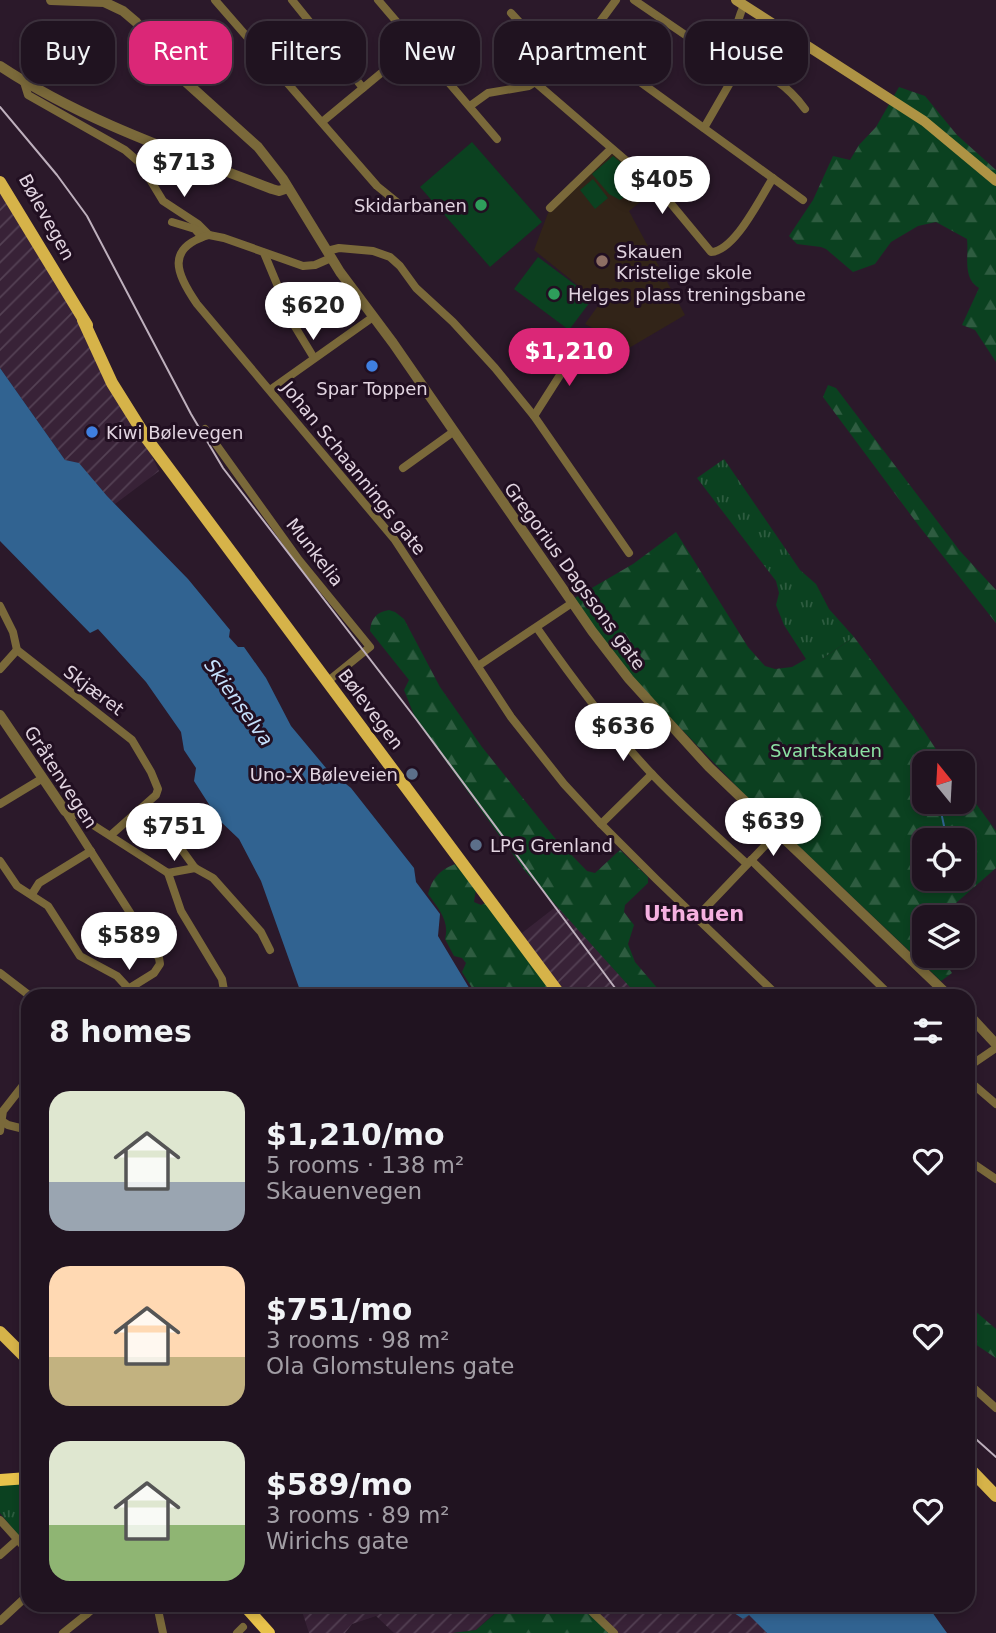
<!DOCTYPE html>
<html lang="en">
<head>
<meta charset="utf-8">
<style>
  :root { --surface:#201320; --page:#281c29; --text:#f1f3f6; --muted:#a29ea5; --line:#3d323e; --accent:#db2777 }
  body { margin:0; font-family:"DejaVu Sans",sans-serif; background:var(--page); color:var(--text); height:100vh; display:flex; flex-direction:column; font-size:26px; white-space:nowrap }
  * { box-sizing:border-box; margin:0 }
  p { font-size:23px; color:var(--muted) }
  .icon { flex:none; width:38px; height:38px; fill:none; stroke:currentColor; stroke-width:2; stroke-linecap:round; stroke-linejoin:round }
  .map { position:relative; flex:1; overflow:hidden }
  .side { position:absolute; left:21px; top:989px; width:954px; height:623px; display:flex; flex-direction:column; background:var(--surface); border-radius:21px; box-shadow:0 4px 10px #0003,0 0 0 2px var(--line) }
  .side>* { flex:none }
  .banner { position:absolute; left:21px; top:21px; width:956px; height:63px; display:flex; gap:14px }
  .needle { width:46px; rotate:342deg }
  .controls { position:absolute; left:912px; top:751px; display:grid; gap:14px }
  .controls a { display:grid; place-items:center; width:63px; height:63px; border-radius:14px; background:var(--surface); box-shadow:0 4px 10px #0003,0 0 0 2px var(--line); font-size:35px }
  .price { position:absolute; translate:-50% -60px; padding:0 16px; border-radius:24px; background:#fff; color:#222; font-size:23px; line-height:46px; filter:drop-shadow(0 2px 4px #0008) }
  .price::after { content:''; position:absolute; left:50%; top:42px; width:21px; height:16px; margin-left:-10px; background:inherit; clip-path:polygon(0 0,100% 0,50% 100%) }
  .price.selected { background:var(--accent); color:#fff }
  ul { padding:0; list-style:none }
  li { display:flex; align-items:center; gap:21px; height:175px; padding:0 28px }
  li span { display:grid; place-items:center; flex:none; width:196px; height:140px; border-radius:21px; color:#555 }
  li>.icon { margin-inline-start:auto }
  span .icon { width:84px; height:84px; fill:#fffc; stroke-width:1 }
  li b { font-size:30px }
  h2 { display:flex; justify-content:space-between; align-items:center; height:84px; padding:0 28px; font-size:30px }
  .pill { padding:0 24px; border-radius:21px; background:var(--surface); box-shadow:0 4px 10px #0003,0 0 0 2px var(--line); font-size:24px; line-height:63px }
  .pill.selected { background:var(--accent); color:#fff }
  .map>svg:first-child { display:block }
</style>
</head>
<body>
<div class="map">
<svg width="996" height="1633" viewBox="0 0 996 1633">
  <defs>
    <pattern id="industrial-furrows" width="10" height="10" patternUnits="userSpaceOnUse" patternTransform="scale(1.75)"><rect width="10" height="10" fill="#382237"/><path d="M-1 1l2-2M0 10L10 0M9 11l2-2" fill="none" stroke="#544154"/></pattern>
    <pattern id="grass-tufts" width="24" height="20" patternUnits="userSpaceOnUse" patternTransform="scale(1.75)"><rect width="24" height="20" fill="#0b4120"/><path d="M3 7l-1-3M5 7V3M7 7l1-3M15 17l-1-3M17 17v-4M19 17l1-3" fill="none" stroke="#2e5c40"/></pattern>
    <pattern id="forest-firs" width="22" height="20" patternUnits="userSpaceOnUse" patternTransform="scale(1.75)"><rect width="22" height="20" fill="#0b4120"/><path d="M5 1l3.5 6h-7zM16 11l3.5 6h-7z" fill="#2e5c40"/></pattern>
  </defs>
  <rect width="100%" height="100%" fill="#2b192a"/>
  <g fill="url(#industrial-furrows)">
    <path d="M0,186L73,310L147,446L159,471L115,504L65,460L0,368Z"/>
    <path d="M558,905L636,991L634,996H507L540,974L522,933Z"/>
    <path d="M300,1605H500L499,1609L476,1630L453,1633H394L376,1616L352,1624L345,1633H309Z"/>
    <path d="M587,1605H722L743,1619L749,1614L767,1633H616Z"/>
  </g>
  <path fill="#322418" d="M612,154L658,188L629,211L685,315L629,348L585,324L600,303L534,250L548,213Z"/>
  <g fill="url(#grass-tufts)">
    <path d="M724,459L800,570L816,584L829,609L854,637L822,659H806L784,625L776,605L779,593L776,581L697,478Z"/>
    <path d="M28,1481V1547L0,1513V1483Z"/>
  </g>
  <g fill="url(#forest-firs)" fill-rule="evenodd">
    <path d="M899,87L925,96L957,135L996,170V362L975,330L962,325L979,288C962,278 969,256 967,239L936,222L918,226L891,242L875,264L853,272L826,249L821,247L797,244L789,236L813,200L833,156L850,160L859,145L876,127Z"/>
    <path d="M828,385L836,388L960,551L996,590V623L919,526L823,397Z"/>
    <path d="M676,532L748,647L765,666L775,669L792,667L806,659H822L854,637L924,731L945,763H924V802H962L963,786L996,831V868L940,917H924V956H941L952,973L941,981L747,797L632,678L573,599L633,564ZM924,840H962V878H924Z"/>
    <path d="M389,610L395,612L404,619L440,687L482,747L554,837L587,871L595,873L620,850L648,877V883L625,905L624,912L634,925L628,944L635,962L664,996H638L525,871L416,720L404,690L409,680L370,631C371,618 377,612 389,610Z"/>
    <path d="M455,864L476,889L474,902L481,905L487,902L557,996H503C493,984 486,992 476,994L462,972L466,963L462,958L454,956L445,939C450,921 438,908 428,894C432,879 439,870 455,864Z"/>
    <path d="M968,1305L996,1329V1358L975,1344L974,1338L968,1333Z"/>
    <path d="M500,1605H587L616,1633H453L476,1630L499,1610Z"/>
  </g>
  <g fill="#0b4120">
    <path d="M472,142L542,222L490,267L420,187Z"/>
    <path d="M613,156L651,187L631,193L620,200L609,194L592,174Z"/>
    <path d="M593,179L608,198L595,209L580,190Z"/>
    <path d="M538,257L593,298L569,330L514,289Z"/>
  </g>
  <g fill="#316391">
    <path d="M0,368L65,460L79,463L107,496L188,579L230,630L229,637L238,647H244L266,678L291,726L326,768L351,788L414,868L416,882L440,914L438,936L474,996H302L261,881L239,839L219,820L194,781L196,768L184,750L181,732L146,682L98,629L90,633L0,541Z"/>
    <path d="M722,1605H927L947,1633H767L749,1615L743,1619Z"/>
  </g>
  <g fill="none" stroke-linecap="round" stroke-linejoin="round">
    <g stroke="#316391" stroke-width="2">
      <path d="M941,802L940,807L947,840"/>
      <path d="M954,878V879"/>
    </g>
    <g stroke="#7a693a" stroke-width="8">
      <path d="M215,0L377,186L398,203"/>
      <path d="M292,0L363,88"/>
      <path d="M378,0L497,139"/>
      <path d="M634,0L700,45"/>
      <path d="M511,13L559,65"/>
      <path d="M585,42L803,200"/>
      <path d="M738,69C764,65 791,90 805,109"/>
      <path d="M24,82L28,95L125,150L140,163L163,201L198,224L209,235L224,238L303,266L315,265L331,258"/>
      <path d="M536,83L658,188L711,252C735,251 760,198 773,178"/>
      <path d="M470,106L488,93L529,86L549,73L585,42L616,0"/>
      <path d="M322,122L415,45"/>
      <path d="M704,128L738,69C729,51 736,23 744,5"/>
      <path d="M550,208L611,149"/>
      <path d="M172,222L195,229L202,237"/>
      <path d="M209,235C165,248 176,274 197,304L395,540L511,717L564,784L601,824L657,880L778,996"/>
      <path d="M327,251L339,248L373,251L390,257L400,266L416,288L453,322L495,368L534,416L629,553"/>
      <path d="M264,253L294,325L314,358"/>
      <path d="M270,390L373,317"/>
      <path d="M534,416L569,361L574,346"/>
      <path d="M205,429L299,560L370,647L328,681"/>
      <path d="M403,468L453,432"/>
      <path d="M0,606L13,632L17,650L132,740L151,772L158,789L156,795L111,835"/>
      <path d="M537,628C572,678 608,727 650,772C680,804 715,834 747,864"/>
      <path d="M478,666L572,603"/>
      <path d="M0,669L17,650"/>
      <path d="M148,803L195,868L213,878L261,932L270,950"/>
      <path d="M0,804L43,778"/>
      <path d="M65,811L159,958L160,964L154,973L117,996"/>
      <path d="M65,811L79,816L168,873L195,868"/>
      <path d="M601,824L652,774"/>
      <path d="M751,860L891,996"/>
      <path d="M0,861L17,886L48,906L80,956L117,976L129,989"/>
      <path d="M168,873L181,911L222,979L225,996"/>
      <path d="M32,894L39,883L91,851"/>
      <path d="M696,918L778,832"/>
      <path d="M0,973L30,996"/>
      <path d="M968,1067L996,1048"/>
      <path d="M968,1080L996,1104"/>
      <path d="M0,1120L8,1125L28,1130"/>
      <path d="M0,1131L3,1111L28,1079"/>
      <path d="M968,1160L996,1179"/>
      <path d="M28,1274V1285"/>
      <path d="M968,1383L996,1408"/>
      <path d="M0,1520L28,1551"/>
      <path d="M0,1555L18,1539"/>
      <path d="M78,1605L87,1614"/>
      <path d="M157,1605L163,1633"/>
      <path d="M585,1605L614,1633"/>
      <path d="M0,1621L28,1595"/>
      <path d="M63,1633L98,1605"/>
      <path d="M237,1633L243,1627"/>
    </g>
    <g stroke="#7a693a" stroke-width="10">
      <path d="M51,0L104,2L123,11L136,22L177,74L258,147L283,179L340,272L393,343L592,631L629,679L709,767L949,996"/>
      <path d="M0,66C83,121 179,153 272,189L279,191L288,188"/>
      <path d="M0,715L65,811"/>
      <path d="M968,1014L996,1044"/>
    </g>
    <path stroke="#ae9344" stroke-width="10" d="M736,0L924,121L996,181"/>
    <g stroke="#d6b349" stroke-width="12">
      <path d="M0,182L87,325"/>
      <path d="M83,320L112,383L147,439L561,996"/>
      <path d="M0,1332L28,1360"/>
      <path d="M968,1467L996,1496"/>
    </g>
    <g stroke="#e8c24b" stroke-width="12">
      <path d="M0,1480L28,1478"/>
      <path d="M244,1605L269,1633"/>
    </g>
    <g stroke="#beb0bd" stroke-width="2">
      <path d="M0,107L57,175L87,216L191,414L223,468L416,719L621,996"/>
      <path d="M968,1432L996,1457"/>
    </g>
  </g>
  <g fill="#2e9e5b" stroke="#210f21" stroke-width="2.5">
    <circle cx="481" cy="205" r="7"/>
    <circle cx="554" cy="294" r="7"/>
  </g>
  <circle fill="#8d6e63" stroke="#210f21" stroke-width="2.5" cx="602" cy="261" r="7"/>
  <g fill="#3f7fe0" stroke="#210f21" stroke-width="2.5">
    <circle cx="372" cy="366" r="7"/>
    <circle cx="92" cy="432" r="7"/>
  </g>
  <g fill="#5c6f8a" stroke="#210f21" stroke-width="2.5">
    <circle cx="412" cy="774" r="7"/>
    <circle cx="476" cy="845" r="7"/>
  </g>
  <g text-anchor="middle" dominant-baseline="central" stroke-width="6" stroke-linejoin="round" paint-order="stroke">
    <g font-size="18" fill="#e2d5e1" stroke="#210f21" text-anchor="start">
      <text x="467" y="205" text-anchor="end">Skidarbanen</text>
      <text x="616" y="251">Skauen<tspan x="616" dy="21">Kristelige skole</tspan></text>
      <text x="568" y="294">Helges plass treningsbane</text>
      <text x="372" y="388" text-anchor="middle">Spar Toppen</text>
      <text x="106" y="432">Kiwi Bølevegen</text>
      <text x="398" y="774" text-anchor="end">Uno-X Bøleveien</text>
      <text x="490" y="845">LPG Grenland</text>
    </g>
    <g font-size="18" fill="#e2d5e1" stroke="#210f21">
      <text transform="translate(47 217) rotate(61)">Bølevegen</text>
      <text transform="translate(354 468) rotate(51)">Johan Schaannings gate</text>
      <text transform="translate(315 552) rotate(52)">Munkelia</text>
      <text transform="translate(575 576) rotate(54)">Gregorius Dagssons gate</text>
      <text transform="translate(94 690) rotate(37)">Skjæret</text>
      <text transform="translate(371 709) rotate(53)">Bølevegen</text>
      <text transform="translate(61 777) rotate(57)">Gråtenvegen</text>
    </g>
    <g font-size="18" fill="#8ce3a4" stroke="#210f21">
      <text x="826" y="750">Svartskauen</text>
    </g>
    <g font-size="19" font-style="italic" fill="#c6e2fe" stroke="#210f21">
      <text transform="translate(239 702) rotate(54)">Skienselva</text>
    </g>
    <g font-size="21" font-weight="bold" fill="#f5b1e1" stroke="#210f21">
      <text x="694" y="914">Uthauen</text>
    </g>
  </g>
</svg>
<div class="controls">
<a><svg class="needle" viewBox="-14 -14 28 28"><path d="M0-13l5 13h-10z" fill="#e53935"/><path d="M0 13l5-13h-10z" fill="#a29ea5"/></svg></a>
<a><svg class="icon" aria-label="locate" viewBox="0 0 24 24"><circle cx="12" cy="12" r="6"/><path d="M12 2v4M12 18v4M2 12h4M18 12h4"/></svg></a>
<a><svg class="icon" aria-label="layers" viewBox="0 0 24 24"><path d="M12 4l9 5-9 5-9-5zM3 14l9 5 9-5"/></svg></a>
</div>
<b class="price" style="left:184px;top:199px">$713</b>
<b class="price" style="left:662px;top:216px">$405</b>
<b class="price" style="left:313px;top:342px">$620</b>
<b class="price selected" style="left:569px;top:388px">$1,210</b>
<b class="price" style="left:623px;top:763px">$636</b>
<b class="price" style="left:773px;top:858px">$639</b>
<b class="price" style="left:174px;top:863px">$751</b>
<b class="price" style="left:129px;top:972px">$589</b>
<div class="banner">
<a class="pill">Buy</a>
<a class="pill selected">Rent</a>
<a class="pill">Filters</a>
<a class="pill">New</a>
<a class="pill">Apartment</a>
<a class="pill">House</a>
</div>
<section class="side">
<h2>8 homes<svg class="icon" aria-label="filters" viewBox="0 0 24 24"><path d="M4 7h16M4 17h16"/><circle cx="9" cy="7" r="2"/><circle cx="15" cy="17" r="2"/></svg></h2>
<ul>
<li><span style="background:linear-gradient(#dfe7d0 65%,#9aa5b1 0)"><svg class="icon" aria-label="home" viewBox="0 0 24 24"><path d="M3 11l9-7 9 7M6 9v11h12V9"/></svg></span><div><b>$1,210/mo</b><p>5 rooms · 138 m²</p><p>Skauenvegen</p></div><svg class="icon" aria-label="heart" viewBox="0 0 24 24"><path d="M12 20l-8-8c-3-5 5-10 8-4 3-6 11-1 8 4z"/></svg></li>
<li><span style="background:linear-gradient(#ffd9b3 65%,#c2b280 0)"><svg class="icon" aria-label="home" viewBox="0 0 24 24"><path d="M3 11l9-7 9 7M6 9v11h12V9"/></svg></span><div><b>$751/mo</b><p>3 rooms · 98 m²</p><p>Ola Glomstulens gate</p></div><svg class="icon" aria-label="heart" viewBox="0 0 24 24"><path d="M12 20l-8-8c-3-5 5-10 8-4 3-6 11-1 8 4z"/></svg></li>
<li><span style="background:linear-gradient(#dfe7d0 60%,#8fb573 0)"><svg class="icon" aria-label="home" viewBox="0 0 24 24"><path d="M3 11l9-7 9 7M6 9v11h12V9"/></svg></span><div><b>$589/mo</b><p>3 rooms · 89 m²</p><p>Wirichs gate</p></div><svg class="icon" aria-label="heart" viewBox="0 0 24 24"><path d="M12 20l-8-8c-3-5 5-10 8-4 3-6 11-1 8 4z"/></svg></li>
</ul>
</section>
</div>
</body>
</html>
